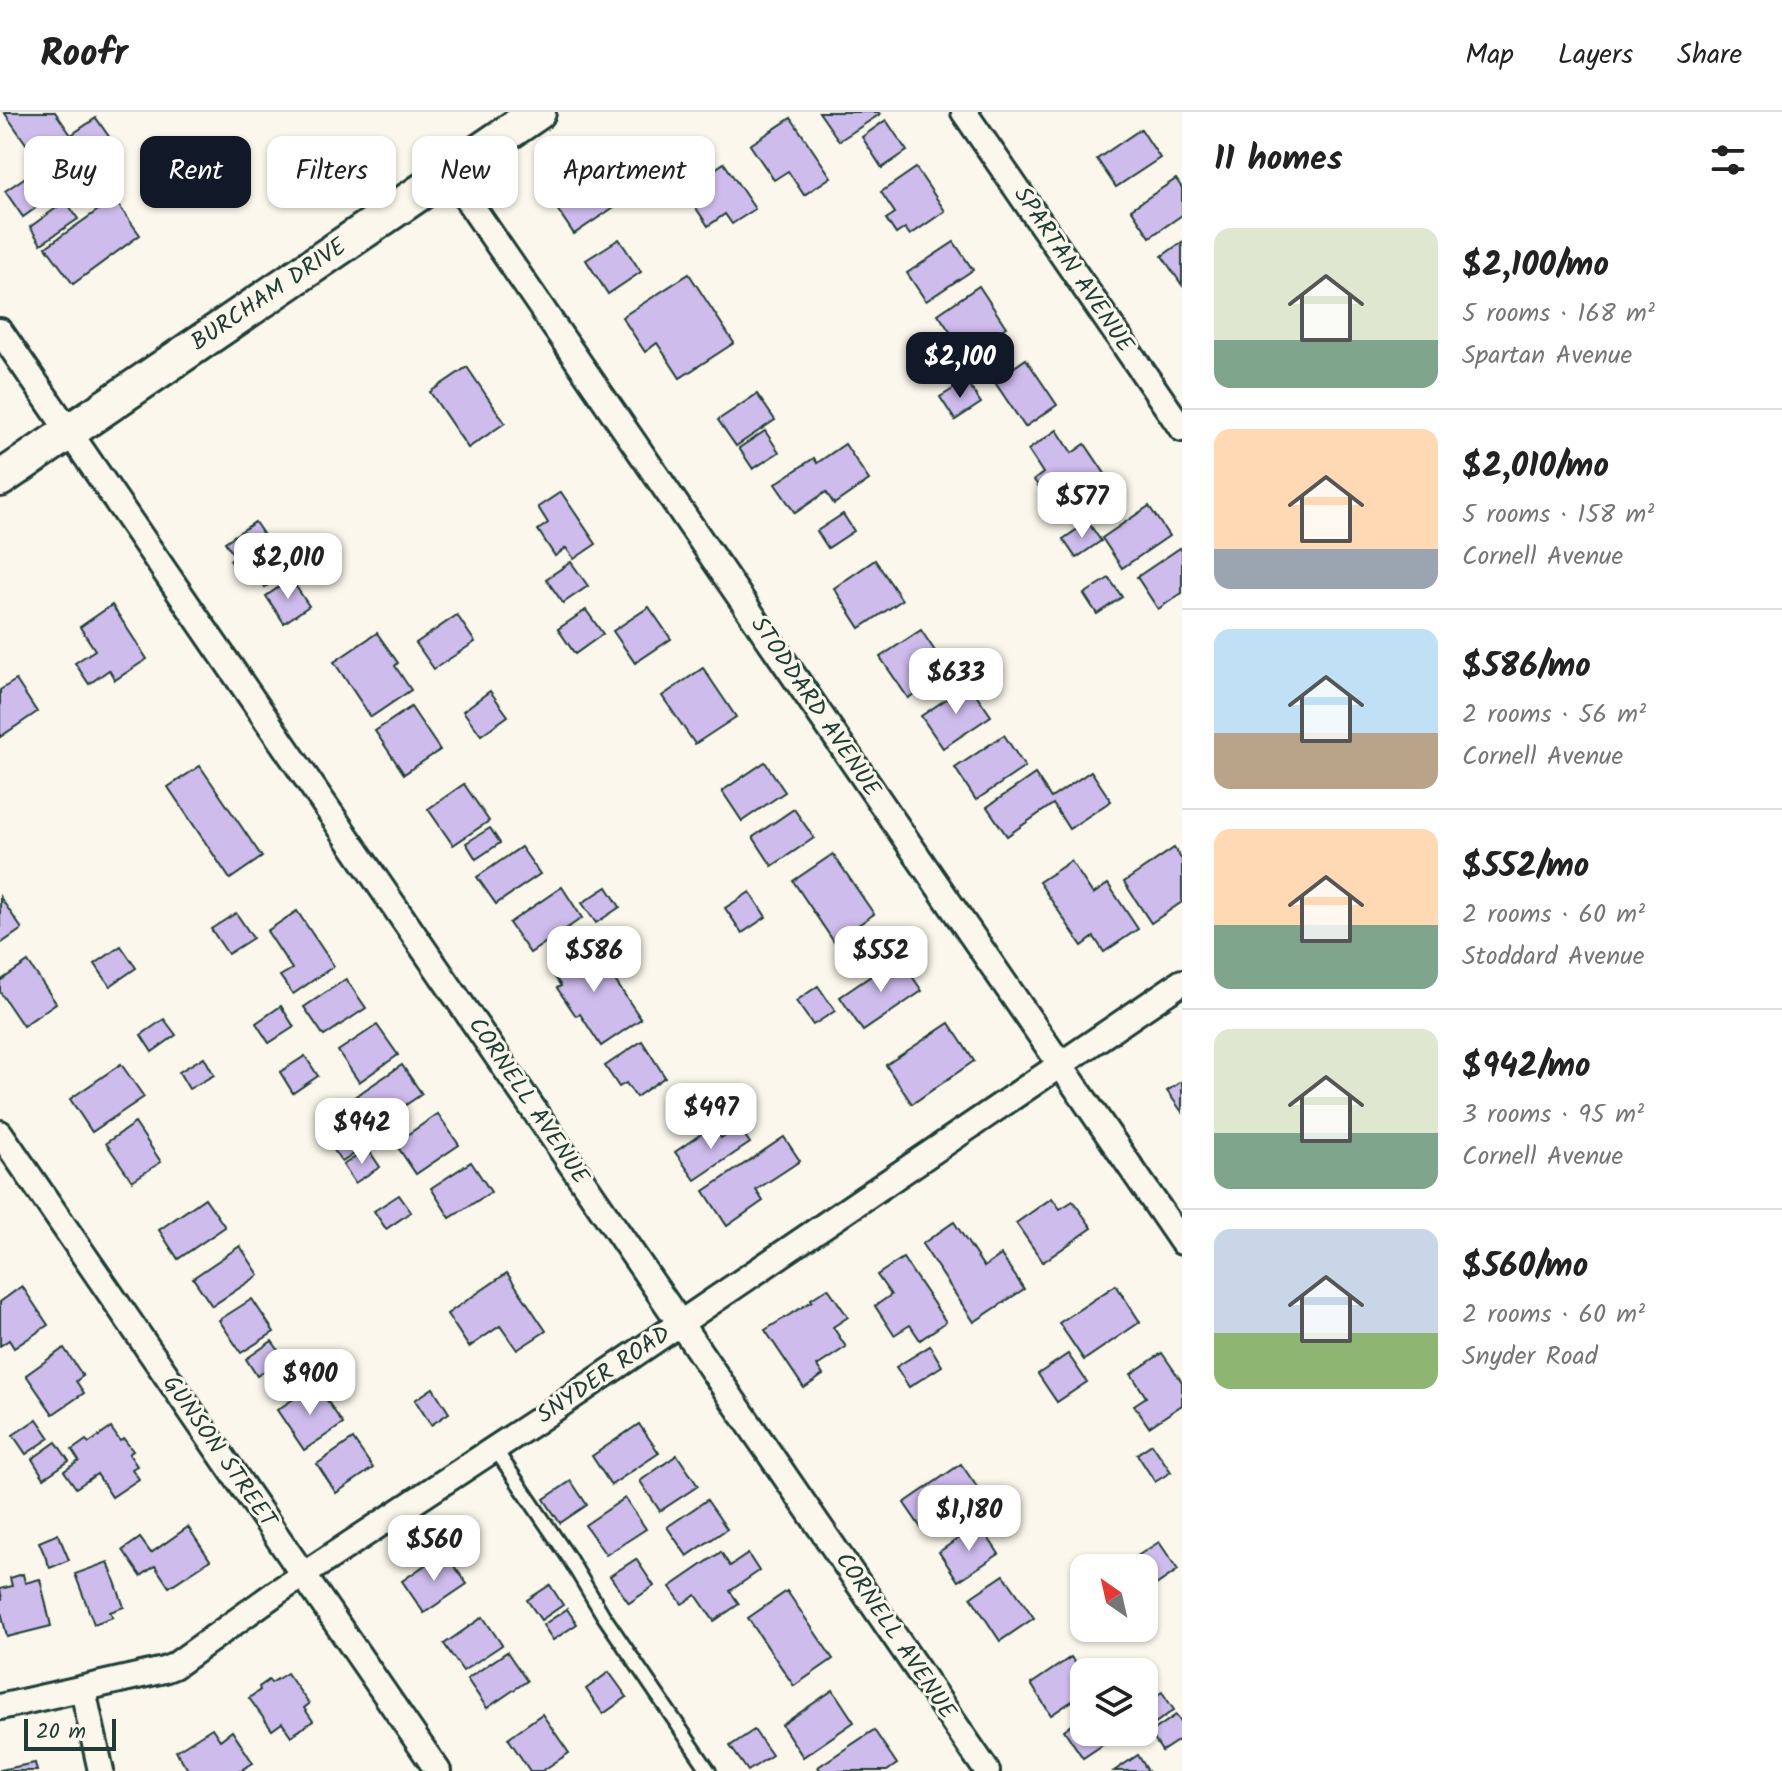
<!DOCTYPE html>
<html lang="en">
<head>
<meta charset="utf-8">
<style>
  :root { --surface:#fff; --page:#f2f2f2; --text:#222; --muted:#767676; --line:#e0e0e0; --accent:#111827 }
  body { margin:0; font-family:Kalam,sans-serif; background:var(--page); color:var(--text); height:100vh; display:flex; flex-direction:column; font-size:30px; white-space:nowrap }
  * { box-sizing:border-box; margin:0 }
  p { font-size:26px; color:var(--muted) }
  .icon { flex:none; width:44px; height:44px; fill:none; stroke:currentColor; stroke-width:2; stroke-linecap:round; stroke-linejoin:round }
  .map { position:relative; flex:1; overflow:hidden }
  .sheet { display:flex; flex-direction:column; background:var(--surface); width:600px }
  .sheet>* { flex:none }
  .banner { position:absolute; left:24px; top:24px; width:760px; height:72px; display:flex; gap:16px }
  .needle { width:52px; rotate:326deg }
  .buttons { position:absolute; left:1070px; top:1442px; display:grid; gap:16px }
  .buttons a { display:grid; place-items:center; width:88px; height:88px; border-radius:16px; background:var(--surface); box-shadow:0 2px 6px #0004; font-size:40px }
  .scale { position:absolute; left:24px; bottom:20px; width:92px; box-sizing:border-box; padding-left:8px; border:4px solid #1f3d34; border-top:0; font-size:22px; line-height:28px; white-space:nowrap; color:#1f3d34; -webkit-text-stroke:6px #fbf7ec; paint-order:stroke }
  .price { position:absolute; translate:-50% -68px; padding:0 18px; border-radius:16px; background:#fff; color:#222; font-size:26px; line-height:52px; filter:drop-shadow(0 2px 4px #0008) }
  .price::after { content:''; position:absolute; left:50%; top:48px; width:24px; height:18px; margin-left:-12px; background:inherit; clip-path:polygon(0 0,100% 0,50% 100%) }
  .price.selected { background:var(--accent); color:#fff }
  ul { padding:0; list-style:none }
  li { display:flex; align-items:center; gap:24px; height:200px; padding:0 32px }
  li+li { border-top:2px solid var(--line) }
  li span { display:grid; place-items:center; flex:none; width:224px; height:160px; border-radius:16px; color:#555 }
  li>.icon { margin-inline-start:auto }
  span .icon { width:96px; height:96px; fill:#fffc; stroke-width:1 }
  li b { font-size:34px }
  h2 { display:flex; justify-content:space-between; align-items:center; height:96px; padding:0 32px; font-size:34px }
  .chip { padding:0 28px; border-radius:16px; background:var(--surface); box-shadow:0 2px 6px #0004; font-size:28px; line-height:72px }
  .chip.selected { background:var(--accent); color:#fff }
  header { display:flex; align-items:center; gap:48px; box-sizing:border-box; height:112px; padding:0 40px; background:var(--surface); border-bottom:2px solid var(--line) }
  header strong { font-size:38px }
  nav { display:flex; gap:44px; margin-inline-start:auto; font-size:28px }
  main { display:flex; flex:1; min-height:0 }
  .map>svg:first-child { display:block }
</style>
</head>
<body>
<header>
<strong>Roofr</strong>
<nav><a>Map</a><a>Layers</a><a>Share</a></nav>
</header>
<main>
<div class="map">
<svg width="1182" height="1659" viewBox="0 0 1182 1659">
  <rect width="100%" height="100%" fill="#fbf7ec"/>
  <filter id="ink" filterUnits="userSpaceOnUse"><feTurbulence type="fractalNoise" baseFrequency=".0125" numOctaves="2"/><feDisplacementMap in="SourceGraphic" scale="16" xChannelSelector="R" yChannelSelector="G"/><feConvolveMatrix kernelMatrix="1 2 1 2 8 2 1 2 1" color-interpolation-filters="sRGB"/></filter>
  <g filter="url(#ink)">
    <g fill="#cebced" stroke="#1f3d34" stroke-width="2">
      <path d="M4,0H55L71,23L96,6L112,29L47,73L54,83L23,105L5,79L36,58L40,62L45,59Z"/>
      <path d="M819,0H878L880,2L839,29Z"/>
      <path d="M791,6L831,65L804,83L788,59L774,68L750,33Z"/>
      <path d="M886,8L907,39L882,56L862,25Z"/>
      <path d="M1141,17L1160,46L1116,75L1097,47Z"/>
      <path d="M628,36L651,70L574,122L551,88Z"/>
      <path d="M724,51L755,97L732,112L725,102L708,114L684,78Z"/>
      <path d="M916,56L945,99L910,123L905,116L896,122L886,107L895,101L881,80Z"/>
      <path d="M1176,67L1182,76V103L1150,125L1131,97Z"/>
      <path d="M114,87L140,123L73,172L46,135Z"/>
      <path d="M66,89L78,107L41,132L30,115Z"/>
      <path d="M619,127L641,160L608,182L586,148Z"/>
      <path d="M954,130L973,158L926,189L907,161Z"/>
      <path d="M1182,130V173L1162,144Z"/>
      <path d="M689,162L734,231L680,266L657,231L645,240L622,205Z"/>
      <path d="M979,174L1006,215L966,243L938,202Z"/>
      <path d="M1026,247L1057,293L1025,315L994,269Z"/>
      <path d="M467,255L505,311L468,336L430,280Z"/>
      <path d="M966,269L981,291L955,308L940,285Z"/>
      <path d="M757,282L775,308L736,334L718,308Z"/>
      <path d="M1057,318L1072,341L1085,332L1116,378L1082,401L1069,380L1051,392L1034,368L1043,361L1028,338Z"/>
      <path d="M765,319L779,340L753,357L739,336Z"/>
      <path d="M845,332L869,368L834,392L826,380L795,401L775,372L814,346L817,351Z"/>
      <path d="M561,380L596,432L574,447L566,436L555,444L538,418L548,411L538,395Z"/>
      <path d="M1149,394L1169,424L1122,456L1102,426Z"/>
      <path d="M843,402L854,419L828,436L817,419Z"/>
      <path d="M255,410L288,459L265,475L257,463L246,471L230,448L235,445L225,430Z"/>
      <path d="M1088,410L1101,429L1076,446L1063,427Z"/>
      <path d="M1180,436L1182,439V481L1158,497L1137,465Z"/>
      <path d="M875,448L902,488L860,516L834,476Z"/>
      <path d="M571,450L588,474L563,491L546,467Z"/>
      <path d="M1109,466L1122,485L1097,502L1084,482Z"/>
      <path d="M291,467L309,494L284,511L266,484Z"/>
      <path d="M112,493L147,547L115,568L109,558L89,572L75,551L95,538L80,515Z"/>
      <path d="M649,495L671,527L635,551L613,519Z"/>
      <path d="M586,498L603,522L575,542L558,517Z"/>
      <path d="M457,503L475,530L434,557L416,531Z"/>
      <path d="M921,518L948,559L908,586L880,545Z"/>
      <path d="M377,521L398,551L395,554L411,578L371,605L334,550Z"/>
      <path d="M703,556L736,605L695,632L662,584Z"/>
      <path d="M16,568L37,600L0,625V578Z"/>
      <path d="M969,572L991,604L943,636L921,604Z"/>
      <path d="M490,579L508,604L481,623L463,599Z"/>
      <path d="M411,595L440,638L404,662L375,619Z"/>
      <path d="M1004,623L1025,655L976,688L955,656Z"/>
      <path d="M765,650L785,680L742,709L722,679Z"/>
      <path d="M200,654L262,745L230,767L168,675Z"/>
      <path d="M1091,659L1111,689L1069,717L1053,692L1007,724L987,695L1035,662L1051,686Z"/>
      <path d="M464,672L489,709L453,733L428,697Z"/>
      <path d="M794,697L814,726L772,754L753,725Z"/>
      <path d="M490,716L500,731L476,747L466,731Z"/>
      <path d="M521,735L540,762L496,792L477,765Z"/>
      <path d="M1174,736L1182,748V790L1151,811L1124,770Z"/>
      <path d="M833,742L874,802L834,830L793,769Z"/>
      <path d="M1071,749L1093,782L1108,772L1138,817L1104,840L1094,825L1082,834L1039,770Z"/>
      <path d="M562,775L582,806L530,841L509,811Z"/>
      <path d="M607,775L620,795L596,811L582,791Z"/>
      <path d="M750,780L766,805L742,821L725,796Z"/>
      <path d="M0,785L22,817L0,832Z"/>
      <path d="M297,799L334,854L293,882L280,864L292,857L267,819Z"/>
      <path d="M236,801L253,826L228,842L211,817Z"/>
      <path d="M589,830L641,907L601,934L580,902L576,904L557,876L561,874L549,857Z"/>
      <path d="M121,834L136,856L110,874L95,852Z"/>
      <path d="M899,845L922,879L863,919L840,885Z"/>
      <path d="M28,850L56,891L23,914L0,880V869Z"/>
      <path d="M346,867L366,896L324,924L304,895Z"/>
      <path d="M818,874L835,899L813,913L796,889Z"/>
      <path d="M281,894L294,915L269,931L256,911Z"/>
      <path d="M164,907L176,923L152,940L141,923Z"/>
      <path d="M949,911L974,949L912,992L886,953Z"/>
      <path d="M377,913L398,943L359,970L338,939Z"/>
      <path d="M642,929L665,965L636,985L626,971L619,975L605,954Z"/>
      <path d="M305,944L318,964L293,981L280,960Z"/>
      <path d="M204,945L214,963L189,977L179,960Z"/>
      <path d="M121,952L144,985L92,1020L70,987Z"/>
      <path d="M402,953L422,982L364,1021L344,992Z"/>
      <path d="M1182,969V1000L1167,979Z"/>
      <path d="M438,1002L459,1033L416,1062L395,1031Z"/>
      <path d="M135,1011L161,1050L132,1069L106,1031Z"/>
      <path d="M713,1014L721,1026L739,1015L750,1031L695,1068L675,1040Z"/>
      <path d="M354,1016L366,1034L342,1050L330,1032Z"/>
      <path d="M784,1025L800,1049L756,1078L763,1089L727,1114L704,1079Z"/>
      <path d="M368,1037L380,1055L355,1071L343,1053Z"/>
      <path d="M471,1050L491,1080L450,1106L431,1076Z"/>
      <path d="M399,1083L411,1100L386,1117L374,1099Z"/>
      <path d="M205,1086L225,1115L178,1147L159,1118Z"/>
      <path d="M1052,1086L1060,1097L1073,1089L1092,1116L1043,1150L1016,1111Z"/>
      <path d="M954,1110L984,1155L1001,1143L1024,1177L974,1210L922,1132Z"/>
      <path d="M240,1134L259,1163L212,1194L193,1166Z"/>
      <path d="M903,1146L946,1210L920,1228L910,1213L894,1223L875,1194L891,1183L877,1163Z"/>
      <path d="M507,1161L546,1219L517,1238L500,1214L469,1235L447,1202Z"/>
      <path d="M1116,1173L1140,1210L1084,1248L1059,1211Z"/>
      <path d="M22,1174L48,1213L14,1236L9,1228L0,1234V1190Z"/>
      <path d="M828,1176L848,1205L833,1215L846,1235L817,1254L823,1263L804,1276L765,1218L812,1189L811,1187Z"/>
      <path d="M252,1187L274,1220L241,1241L219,1208Z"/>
      <path d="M272,1229L284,1246L257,1264L246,1247Z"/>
      <path d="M930,1234L942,1254L909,1275L896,1255Z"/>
      <path d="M64,1236L83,1264L76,1269L84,1281L53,1302L26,1263Z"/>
      <path d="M1162,1241L1182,1270V1293L1149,1315L1134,1293L1146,1285L1131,1262Z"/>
      <path d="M1068,1242L1087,1270L1057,1290L1038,1262Z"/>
      <path d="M316,1272L343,1312L304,1338L277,1298Z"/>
      <path d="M433,1276L449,1301L431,1313L415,1288Z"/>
      <path d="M37,1307L50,1326L26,1342L13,1323Z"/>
      <path d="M639,1312L659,1341L611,1373L592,1344Z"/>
      <path d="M111,1316L120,1329L124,1327L133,1339L129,1342L137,1354L132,1357L139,1367L112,1385L97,1362L76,1376L64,1359L79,1349L72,1338L86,1328L89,1331Z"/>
      <path d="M353,1327L373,1356L336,1381L317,1352Z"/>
      <path d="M56,1330L69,1349L44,1366L32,1347Z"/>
      <path d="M1152,1332L1171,1360L1155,1370L1137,1342Z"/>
      <path d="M677,1343L698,1374L660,1399L640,1369Z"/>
      <path d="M961,1352L977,1375L963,1384L967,1390L924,1420L904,1391Z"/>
      <path d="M571,1369L587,1393L560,1411L544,1387Z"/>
      <path d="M625,1386L646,1417L606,1443L585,1413Z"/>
      <path d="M707,1388L727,1417L687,1444L667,1415Z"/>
      <path d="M979,1412L999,1442L958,1469L939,1440Z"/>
      <path d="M188,1415L210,1448L169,1475L155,1454L141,1464L123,1438L140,1426L151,1441Z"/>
      <path d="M58,1422L69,1448L50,1456L39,1430Z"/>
      <path d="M1159,1430L1178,1458L1150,1477L1144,1468V1456H1136L1131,1448Z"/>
      <path d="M444,1440L467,1472L424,1501L402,1469Z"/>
      <path d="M721,1440L730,1454L748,1442L759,1459L730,1479L739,1492L714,1509L696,1483L682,1492L670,1475Z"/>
      <path d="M636,1447L654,1474L629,1491L610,1464Z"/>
      <path d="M108,1450L124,1495L110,1500L113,1505L94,1512L75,1462Z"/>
      <path d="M23,1462L25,1471L40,1467L51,1514L7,1525L0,1495V1487H2L0,1477L12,1474L10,1466Z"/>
      <path d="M1004,1463L1034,1506L1000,1529L971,1485Z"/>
      <path d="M550,1473L563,1493L541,1508L527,1488Z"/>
      <path d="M787,1479L833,1547L794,1574L748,1506Z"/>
      <path d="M567,1497L577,1512L553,1528L543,1513Z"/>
      <path d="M483,1505L502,1533L463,1559L444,1532Z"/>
      <path d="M507,1540L527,1569L487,1596L467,1567Z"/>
      <path d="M1071,1545L1084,1565V1581L1051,1603L1031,1572Z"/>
      <path d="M609,1560L627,1585L603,1602L586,1577Z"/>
      <path d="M287,1561L309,1592L304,1596L313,1609L291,1624L282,1611L272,1618L249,1586L260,1578L259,1575L269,1568L271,1571Z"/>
      <path d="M833,1578L854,1610L803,1645L782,1613Z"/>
      <path d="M1162,1580L1174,1598L1148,1616L1144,1609V1591Z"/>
      <path d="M542,1602L569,1641L542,1659H530L508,1626Z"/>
      <path d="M1176,1603L1182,1612V1626L1162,1639L1150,1621Z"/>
      <path d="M1084,1604V1620H1122L1083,1646L1064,1618Z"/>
      <path d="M212,1616L220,1628L232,1619L253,1651L243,1657L244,1659H189L176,1639Z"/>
      <path d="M754,1618L772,1643L748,1659L730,1634Z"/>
      <path d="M874,1618L897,1652L887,1659H821L818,1655Z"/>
      <path d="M1138,1643L1148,1659H1114Z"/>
      <path d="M35,1651L37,1659H0V1658Z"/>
    </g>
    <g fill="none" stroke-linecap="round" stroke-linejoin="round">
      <defs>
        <path id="lane" d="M495,1337L569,1446L603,1503L709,1659"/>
        <g id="street">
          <path d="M964,0L1182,317"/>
          <path d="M449,61L1182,1130"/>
          <path d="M0,219L987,1659"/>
          <path d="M0,1021L438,1659"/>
          <path d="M83,1578L101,1659"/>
          <path d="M0,1595L164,1558L174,1554L277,1480L535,1310L1182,870"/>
        </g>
        <path id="secondary" d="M0,367L538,0"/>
      </defs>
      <use href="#lane" stroke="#1f3d34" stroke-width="18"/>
      <use href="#street" stroke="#1f3d34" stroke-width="30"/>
      <use href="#secondary" stroke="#1f3d34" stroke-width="40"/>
      <use href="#lane" stroke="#fbf7ec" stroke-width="12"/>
      <use href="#street" stroke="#fbf7ec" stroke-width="24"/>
      <use href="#secondary" stroke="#fbf7ec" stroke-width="34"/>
    </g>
  </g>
  <g text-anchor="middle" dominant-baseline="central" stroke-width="6" stroke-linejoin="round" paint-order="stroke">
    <g font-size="24" fill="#1f3d34" stroke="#fbf7ec">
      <text transform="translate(1073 158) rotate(56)">SPARTAN AVENUE</text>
      <text transform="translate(269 183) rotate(-34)">BURCHAM DRIVE</text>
      <text transform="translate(815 595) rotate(56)">STODDARD AVENUE</text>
      <text transform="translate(528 989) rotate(56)">CORNELL AVENUE</text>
      <text transform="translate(604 1263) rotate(-34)">SNYDER ROAD</text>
      <text transform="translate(219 1340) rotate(55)">GUNSON STREET</text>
      <text transform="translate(895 1524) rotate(56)">CORNELL AVENUE</text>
    </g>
  </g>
</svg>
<div class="buttons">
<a><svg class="needle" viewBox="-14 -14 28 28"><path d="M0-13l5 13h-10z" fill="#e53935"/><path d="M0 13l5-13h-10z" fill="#767676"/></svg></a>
<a><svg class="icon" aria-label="layers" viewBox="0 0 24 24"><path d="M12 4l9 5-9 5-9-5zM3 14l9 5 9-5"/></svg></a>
</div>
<div class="scale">20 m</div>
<b class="price selected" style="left:960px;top:288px">$2,100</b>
<b class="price" style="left:1082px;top:428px">$577</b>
<b class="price" style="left:288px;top:489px">$2,010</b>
<b class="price" style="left:956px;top:604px">$633</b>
<b class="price" style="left:594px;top:882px">$586</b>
<b class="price" style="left:881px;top:882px">$552</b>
<b class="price" style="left:711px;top:1039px">$497</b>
<b class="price" style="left:362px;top:1054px">$942</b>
<b class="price" style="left:310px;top:1305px">$900</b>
<b class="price" style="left:969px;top:1441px">$1,180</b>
<b class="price" style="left:434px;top:1471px">$560</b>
<div class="banner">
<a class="chip">Buy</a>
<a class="chip selected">Rent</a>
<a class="chip">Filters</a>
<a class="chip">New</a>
<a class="chip">Apartment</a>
</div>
</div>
<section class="sheet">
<h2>11 homes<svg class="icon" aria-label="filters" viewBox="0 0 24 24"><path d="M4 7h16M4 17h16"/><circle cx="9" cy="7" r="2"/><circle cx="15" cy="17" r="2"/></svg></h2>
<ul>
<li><span style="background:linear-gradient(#dfe7d0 70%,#7fa58c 0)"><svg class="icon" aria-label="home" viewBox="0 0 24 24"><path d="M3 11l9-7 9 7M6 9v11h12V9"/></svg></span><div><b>$2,100/mo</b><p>5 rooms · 168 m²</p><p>Spartan Avenue</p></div></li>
<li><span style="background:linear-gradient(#ffd9b3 75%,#9aa5b1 0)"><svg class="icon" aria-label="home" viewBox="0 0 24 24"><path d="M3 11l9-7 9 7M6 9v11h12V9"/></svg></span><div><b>$2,010/mo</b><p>5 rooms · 158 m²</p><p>Cornell Avenue</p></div></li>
<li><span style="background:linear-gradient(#bfe0f5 65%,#b9a48a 0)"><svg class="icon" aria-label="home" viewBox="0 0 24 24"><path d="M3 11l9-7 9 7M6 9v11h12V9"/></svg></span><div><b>$586/mo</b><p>2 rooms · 56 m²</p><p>Cornell Avenue</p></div></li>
<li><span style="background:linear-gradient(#ffd9b3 60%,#7fa58c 0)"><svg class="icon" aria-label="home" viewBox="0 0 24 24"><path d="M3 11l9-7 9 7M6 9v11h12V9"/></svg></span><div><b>$552/mo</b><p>2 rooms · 60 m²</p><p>Stoddard Avenue</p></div></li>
<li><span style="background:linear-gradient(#dfe7d0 65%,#7fa58c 0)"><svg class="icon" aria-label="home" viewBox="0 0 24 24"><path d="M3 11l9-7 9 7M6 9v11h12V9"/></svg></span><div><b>$942/mo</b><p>3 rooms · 95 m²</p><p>Cornell Avenue</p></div></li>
<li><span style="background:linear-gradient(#c9d6e8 65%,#8fb573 0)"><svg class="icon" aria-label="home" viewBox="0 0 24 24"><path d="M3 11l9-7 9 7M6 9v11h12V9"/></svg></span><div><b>$560/mo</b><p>2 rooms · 60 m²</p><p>Snyder Road</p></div></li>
</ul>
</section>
</main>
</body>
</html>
